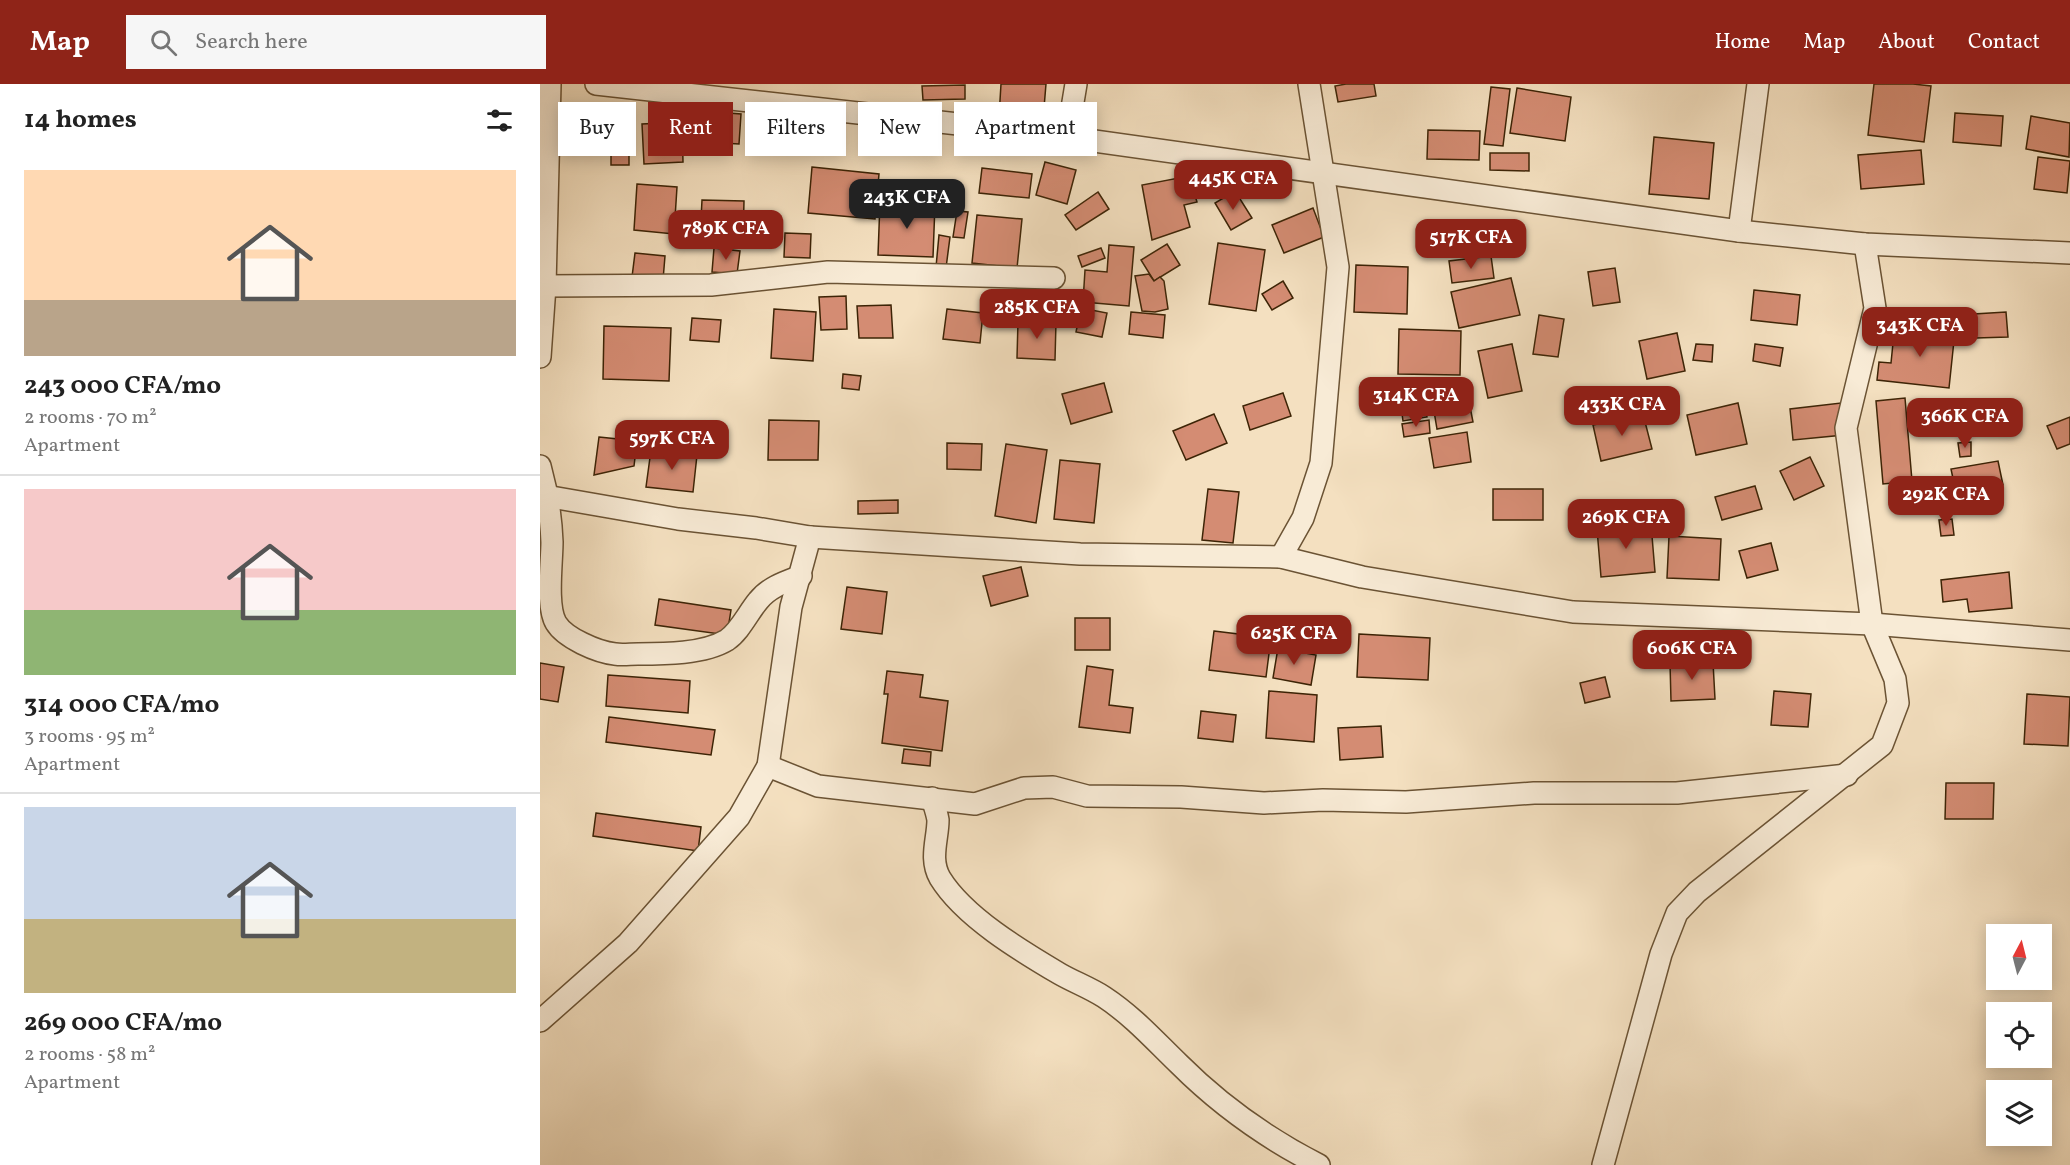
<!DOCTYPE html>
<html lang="en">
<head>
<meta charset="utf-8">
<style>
  :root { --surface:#fff; --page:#f6f6f6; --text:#222; --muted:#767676; --line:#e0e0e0; --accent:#8f2418 }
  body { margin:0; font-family:Vollkorn,serif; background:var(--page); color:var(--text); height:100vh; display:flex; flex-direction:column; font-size:22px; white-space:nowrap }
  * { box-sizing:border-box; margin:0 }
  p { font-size:20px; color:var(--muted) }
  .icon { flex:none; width:33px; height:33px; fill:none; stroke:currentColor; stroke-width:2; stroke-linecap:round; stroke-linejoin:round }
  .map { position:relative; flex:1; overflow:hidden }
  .side { display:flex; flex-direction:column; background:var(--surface); width:540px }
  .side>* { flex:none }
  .banner { position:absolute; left:18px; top:18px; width:570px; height:54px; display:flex; gap:12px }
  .needle { width:39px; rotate:7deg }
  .controls { position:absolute; left:1446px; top:840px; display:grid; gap:12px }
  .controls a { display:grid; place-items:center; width:66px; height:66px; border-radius:0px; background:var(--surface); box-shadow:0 3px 15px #0003; font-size:30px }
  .price { position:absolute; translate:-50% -51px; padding:0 14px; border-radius:12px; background:var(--accent); color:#fff; font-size:20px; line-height:39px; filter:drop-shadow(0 2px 3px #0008) }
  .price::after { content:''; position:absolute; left:50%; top:36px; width:18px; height:14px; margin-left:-9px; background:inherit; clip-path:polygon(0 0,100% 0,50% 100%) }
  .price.active { background:#222; color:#fff }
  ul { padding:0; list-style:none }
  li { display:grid; align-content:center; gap:12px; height:318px; padding:0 24px }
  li+li { border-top:2px solid var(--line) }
  li span { display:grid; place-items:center; height:186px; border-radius:0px; color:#555 }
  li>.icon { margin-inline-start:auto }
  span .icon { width:108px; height:108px; fill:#fffc; stroke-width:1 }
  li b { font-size:26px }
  h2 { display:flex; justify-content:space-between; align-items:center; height:72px; padding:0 24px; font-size:26px }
  .tag { padding:0 21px; border-radius:0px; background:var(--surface); box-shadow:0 3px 15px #0003; font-size:21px; line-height:54px }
  .tag.active { background:var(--accent); color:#fff }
  header { display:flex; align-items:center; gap:36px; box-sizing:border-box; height:84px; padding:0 30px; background:var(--accent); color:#fff }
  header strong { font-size:28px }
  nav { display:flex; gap:33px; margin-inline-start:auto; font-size:21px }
  .search { width:420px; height:54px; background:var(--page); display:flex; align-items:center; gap:15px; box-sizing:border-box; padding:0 21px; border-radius:0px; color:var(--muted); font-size:22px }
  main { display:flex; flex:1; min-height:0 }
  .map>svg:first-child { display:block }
</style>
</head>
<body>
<header>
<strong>Map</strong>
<div class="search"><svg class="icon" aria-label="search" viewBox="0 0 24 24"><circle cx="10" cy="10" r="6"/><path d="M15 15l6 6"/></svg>Search here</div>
<nav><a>Home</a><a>Map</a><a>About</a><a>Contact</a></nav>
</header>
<main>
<section class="side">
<h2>14 homes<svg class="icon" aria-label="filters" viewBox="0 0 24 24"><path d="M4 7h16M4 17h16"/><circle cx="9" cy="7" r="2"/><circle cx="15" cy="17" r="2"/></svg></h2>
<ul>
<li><span style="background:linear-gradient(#ffd9b3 70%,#b9a48a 0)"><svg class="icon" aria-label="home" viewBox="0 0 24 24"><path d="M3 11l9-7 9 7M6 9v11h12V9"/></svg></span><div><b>243 000 CFA/mo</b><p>2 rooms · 70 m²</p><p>Apartment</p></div></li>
<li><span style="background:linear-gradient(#f6c9c9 65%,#8fb573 0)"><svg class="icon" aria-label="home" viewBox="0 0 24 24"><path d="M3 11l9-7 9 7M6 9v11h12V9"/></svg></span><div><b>314 000 CFA/mo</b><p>3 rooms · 95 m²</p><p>Apartment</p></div></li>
<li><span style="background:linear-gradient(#c9d6e8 60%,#c2b280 0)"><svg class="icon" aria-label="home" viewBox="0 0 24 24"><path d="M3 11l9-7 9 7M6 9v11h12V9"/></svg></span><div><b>269 000 CFA/mo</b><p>2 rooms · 58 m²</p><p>Apartment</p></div></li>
</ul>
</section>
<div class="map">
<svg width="1530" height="1081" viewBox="0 0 1530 1081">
  <rect width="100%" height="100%" fill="#f4e0c0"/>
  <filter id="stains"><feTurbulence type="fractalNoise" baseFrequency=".00333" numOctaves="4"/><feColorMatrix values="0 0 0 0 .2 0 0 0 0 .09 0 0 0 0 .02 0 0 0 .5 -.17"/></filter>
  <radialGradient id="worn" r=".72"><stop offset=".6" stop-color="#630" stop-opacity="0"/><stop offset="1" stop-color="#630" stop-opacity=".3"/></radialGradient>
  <g fill="#d48c73" stroke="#3d2406" stroke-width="1.5">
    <path d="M461,0H506L503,36L459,33Z"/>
    <path d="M806,0H834L836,12L798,18L795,2Z"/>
    <path d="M1334,0H1373L1391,2L1384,58L1328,51Z"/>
    <path d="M425,1V15L383,16L382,2Z"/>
    <path d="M951,3L970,5L963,62L944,60Z"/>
    <path d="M977,4L1031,13L1025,57L970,49Z"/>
    <path d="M149,26L201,30L199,60L147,57Z"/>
    <path d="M1415,29L1463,32L1461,62L1413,58Z"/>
    <path d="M1491,32L1530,39L1529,73L1486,65Z"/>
    <path d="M142,38L143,78L104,80L102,40Z"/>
    <path d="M888,46L940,47L939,76L887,75Z"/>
    <path d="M1114,53L1174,59L1169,115L1109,110Z"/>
    <path d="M71,66L89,67V81H71Z"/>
    <path d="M1381,66L1384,100L1321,105L1318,71Z"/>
    <path d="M950,69H989V87L950,86Z"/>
    <path d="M1498,73L1530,77L1527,109L1494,105Z"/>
    <path d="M505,78L536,86L527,120L496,111Z"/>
    <path d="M272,83L339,90L335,135L268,129Z"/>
    <path d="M442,84L492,90L489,114L439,109Z"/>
    <path d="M649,92L657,118L644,121L650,143L612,156L602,101Z"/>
    <path d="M97,100L137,103L134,150L94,146Z"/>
    <path d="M695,107L712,134L691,146L675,119Z"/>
    <path d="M558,108L569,125L536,146L525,131Z"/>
    <path d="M162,116L204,117L203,157L160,155Z"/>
    <path d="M340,118L395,120L393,173L338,171Z"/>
    <path d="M773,124L784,153L744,169L732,141Z"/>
    <path d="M417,127L428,128L424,154L413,153Z"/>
    <path d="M437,131L482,135L477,184L432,179Z"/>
    <path d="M245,149L271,150L270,174L244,173Z"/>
    <path d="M399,151L410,153L406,184L396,183Z"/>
    <path d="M678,159L725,166L716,227L669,220Z"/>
    <path d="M627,160L640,181L614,197L601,176Z"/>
    <path d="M569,161L594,163L589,222L543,218L545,186L567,188Z"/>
    <path d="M174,164L200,167L197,190L172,188Z"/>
    <path d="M561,164L565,174L542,183L538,172Z"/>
    <path d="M95,169L125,172L123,196L92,193Z"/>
    <path d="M951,172L954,194L912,199L909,177Z"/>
    <path d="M816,181L868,183L867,230L814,228Z"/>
    <path d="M1075,184L1080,218L1053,222L1048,188Z"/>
    <path d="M609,190L614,197L620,193L624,197L628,225L615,228L602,227L595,192Z"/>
    <path d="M971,194L980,231L919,244L911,208Z"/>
    <path d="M743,197L753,214L732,226L722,210Z"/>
    <path d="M1214,206L1260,211L1257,241L1211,236Z"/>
    <path d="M306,212L307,245L281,246L279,213Z"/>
    <path d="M351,221L353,254H319L317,222Z"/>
    <path d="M541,224L567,229L562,253L536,248Z"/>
    <path d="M234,225L276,228L273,277L231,274Z"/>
    <path d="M407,225L443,229L440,259L403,255Z"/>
    <path d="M591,228L625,231L623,254L589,250Z"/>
    <path d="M1466,228L1468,253L1436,254L1434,230Z"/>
    <path d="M999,231L1024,235L1018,273L993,270Z"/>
    <path d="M152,234L181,236L179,258L150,256Z"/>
    <path d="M478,237L516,238L515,276L477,274Z"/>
    <path d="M64,242L131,244L129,297L63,295Z"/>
    <path d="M1372,242L1415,247L1409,304L1337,296L1339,278L1351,279L1354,249L1371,251Z"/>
    <path d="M859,245L921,247L920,291L858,290Z"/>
    <path d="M1137,249L1145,287L1107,295L1099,257Z"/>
    <path d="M972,260L982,307L948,314L938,267Z"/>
    <path d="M1156,260L1173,261L1172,278L1153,276Z"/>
    <path d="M1215,260L1243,264L1240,282L1213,277Z"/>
    <path d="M303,290L321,292L319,306L302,304Z"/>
    <path d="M564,299L572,328L531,340L522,310Z"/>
    <path d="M926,302L933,338L897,345L891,309Z"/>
    <path d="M743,309L751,332L710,346L703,322Z"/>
    <path d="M883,311L887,333L863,337L860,315Z"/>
    <path d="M1365,314L1372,397L1343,400L1336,317Z"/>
    <path d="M1198,319L1207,360L1156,371L1147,331Z"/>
    <path d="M1301,319L1304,351L1253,356L1250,325Z"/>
    <path d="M674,330L687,359L646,376L633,347Z"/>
    <path d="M1103,330L1112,365L1061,377L1053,341Z"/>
    <path d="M1530,333V360L1517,365L1507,342Z"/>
    <path d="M229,336L279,337L278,376H228Z"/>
    <path d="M889,336L890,349L864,353L862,340Z"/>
    <path d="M927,348L931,378L894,384L889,354Z"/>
    <path d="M59,353L97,357L94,382L54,391Z"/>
    <path d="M1431,358V372L1420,373L1418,359Z"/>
    <path d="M407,359L442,360L441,386L407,385Z"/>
    <path d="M466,360L507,366L496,439L455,432Z"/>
    <path d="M111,366L157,371L153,408L106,403Z"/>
    <path d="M1270,373L1284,402L1254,416L1240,387Z"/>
    <path d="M520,376L560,380L554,439L514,435Z"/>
    <path d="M1458,377L1463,401L1416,409L1411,385Z"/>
    <path d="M1215,402L1222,425L1182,436L1175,413Z"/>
    <path d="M668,405L699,408L693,459L662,456Z"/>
    <rect x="953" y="405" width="50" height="31"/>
    <path d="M358,416V429L318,430V417Z"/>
    <path d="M1109,421L1111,440L1074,443L1071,428Z"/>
    <path d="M1412,435L1414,451L1401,452L1399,436Z"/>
    <path d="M1111,440L1115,488L1061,493L1057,445Z"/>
    <path d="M1129,452L1181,455L1179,496L1127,494Z"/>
    <path d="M1231,459L1238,486L1207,494L1199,467Z"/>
    <path d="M481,483L488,512L451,522L443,492Z"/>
    <path d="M1469,488L1472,524L1429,528L1427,515L1403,518L1401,496Z"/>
    <path d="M307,503L347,508L342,550L301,545Z"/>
    <path d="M119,515L191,526L187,551L115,541Z"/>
    <rect x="535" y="534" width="35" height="32"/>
    <path d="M674,547L731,554L726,593L669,586Z"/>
    <path d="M819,550L890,554L888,596L817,593Z"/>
    <path d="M738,564L776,571L771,601L733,594Z"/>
    <path d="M1173,578L1175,615L1131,617L1130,579Z"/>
    <path d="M0,579L24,583L18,618L0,615Z"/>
    <path d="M547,582L573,586L569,621L593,624L590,649L539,643Z"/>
    <path d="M347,587L383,591L380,613L408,617L402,667L342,659L348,610H344Z"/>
    <path d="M68,591L150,597L148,629L66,622Z"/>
    <path d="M1065,593L1070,613L1045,619L1040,599Z"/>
    <path d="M729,607L777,611L774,658L726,654Z"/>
    <path d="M1234,607L1271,610L1268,643L1231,641Z"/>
    <path d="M1487,610L1530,613L1528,662L1484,660Z"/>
    <path d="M661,627L696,631L693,658L658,654Z"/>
    <path d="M69,633L175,646L171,671L66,658Z"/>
    <path d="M841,642L843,673L800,676L798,644Z"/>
    <path d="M364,665L391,668L390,682L362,679Z"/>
    <path d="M1406,699H1454L1453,735H1405Z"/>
    <path d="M56,729L161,743L158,767L53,752Z"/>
  </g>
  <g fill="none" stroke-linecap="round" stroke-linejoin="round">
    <defs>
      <g id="minor">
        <path d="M56,0L490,48L1199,147L1325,160L1530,169"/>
        <path d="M527,54L536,0"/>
        <path d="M1199,147L1218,0"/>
        <path d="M5,202L171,201L288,188L514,194"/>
        <path d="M0,273L5,202L10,0"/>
        <path d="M0,382C7,407 11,432 12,458C12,478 6,522 16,539C25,554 57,568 75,570C82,571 90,570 98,570C124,570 164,570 187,556C200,547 208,529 218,517C229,503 245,498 261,492"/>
        <path d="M0,411L138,435L216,444L270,453L540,470L741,473L822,493L1033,528L1332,540L1530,556"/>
        <path d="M741,473L763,434L781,379L798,183L769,0"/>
        <path d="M228,682L278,702L435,720L484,704L513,703L547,712L641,713L724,719L783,716L866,718L994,709H1137L1307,691"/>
        <path d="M392,714C394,721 397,729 398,736C398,755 389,775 400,794C424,833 481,867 520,890C534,898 550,904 564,913C593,932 615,957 639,980C679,1020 728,1055 779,1081"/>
        <path d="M0,937L88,859L199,733L228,682L251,523L270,453"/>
        <path d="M1063,1081L1121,870L1137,829L1157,808L1342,661L1358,619L1355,595L1332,540L1306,344L1335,224L1325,160"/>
      </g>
    </defs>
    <use href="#minor" stroke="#6b5334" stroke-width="24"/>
    <use href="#minor" stroke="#f8ebd6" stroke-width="21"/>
  </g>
  <rect width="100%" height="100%" filter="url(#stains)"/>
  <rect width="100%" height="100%" fill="url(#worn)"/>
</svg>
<div class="controls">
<a><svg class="needle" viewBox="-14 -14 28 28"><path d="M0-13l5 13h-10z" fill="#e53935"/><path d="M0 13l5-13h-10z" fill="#767676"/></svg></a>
<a><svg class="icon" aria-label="locate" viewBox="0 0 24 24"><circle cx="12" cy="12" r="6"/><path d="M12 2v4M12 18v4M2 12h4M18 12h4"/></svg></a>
<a><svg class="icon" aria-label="layers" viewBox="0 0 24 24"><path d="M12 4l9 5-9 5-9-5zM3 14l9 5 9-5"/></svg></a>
</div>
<b class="price" style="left:693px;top:127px">445K CFA</b>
<b class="price active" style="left:367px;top:146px">243K CFA</b>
<b class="price" style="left:186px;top:177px">789K CFA</b>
<b class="price" style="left:931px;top:186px">517K CFA</b>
<b class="price" style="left:497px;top:256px">285K CFA</b>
<b class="price" style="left:1380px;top:274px">343K CFA</b>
<b class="price" style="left:876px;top:344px">314K CFA</b>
<b class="price" style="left:1082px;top:353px">433K CFA</b>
<b class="price" style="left:1425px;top:365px">366K CFA</b>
<b class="price" style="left:132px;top:387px">597K CFA</b>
<b class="price" style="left:1406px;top:443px">292K CFA</b>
<b class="price" style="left:1086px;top:466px">269K CFA</b>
<b class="price" style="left:754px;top:582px">625K CFA</b>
<b class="price" style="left:1152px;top:597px">606K CFA</b>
<div class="banner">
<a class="tag">Buy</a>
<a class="tag active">Rent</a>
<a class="tag">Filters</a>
<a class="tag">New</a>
<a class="tag">Apartment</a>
</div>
</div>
</main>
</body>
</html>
